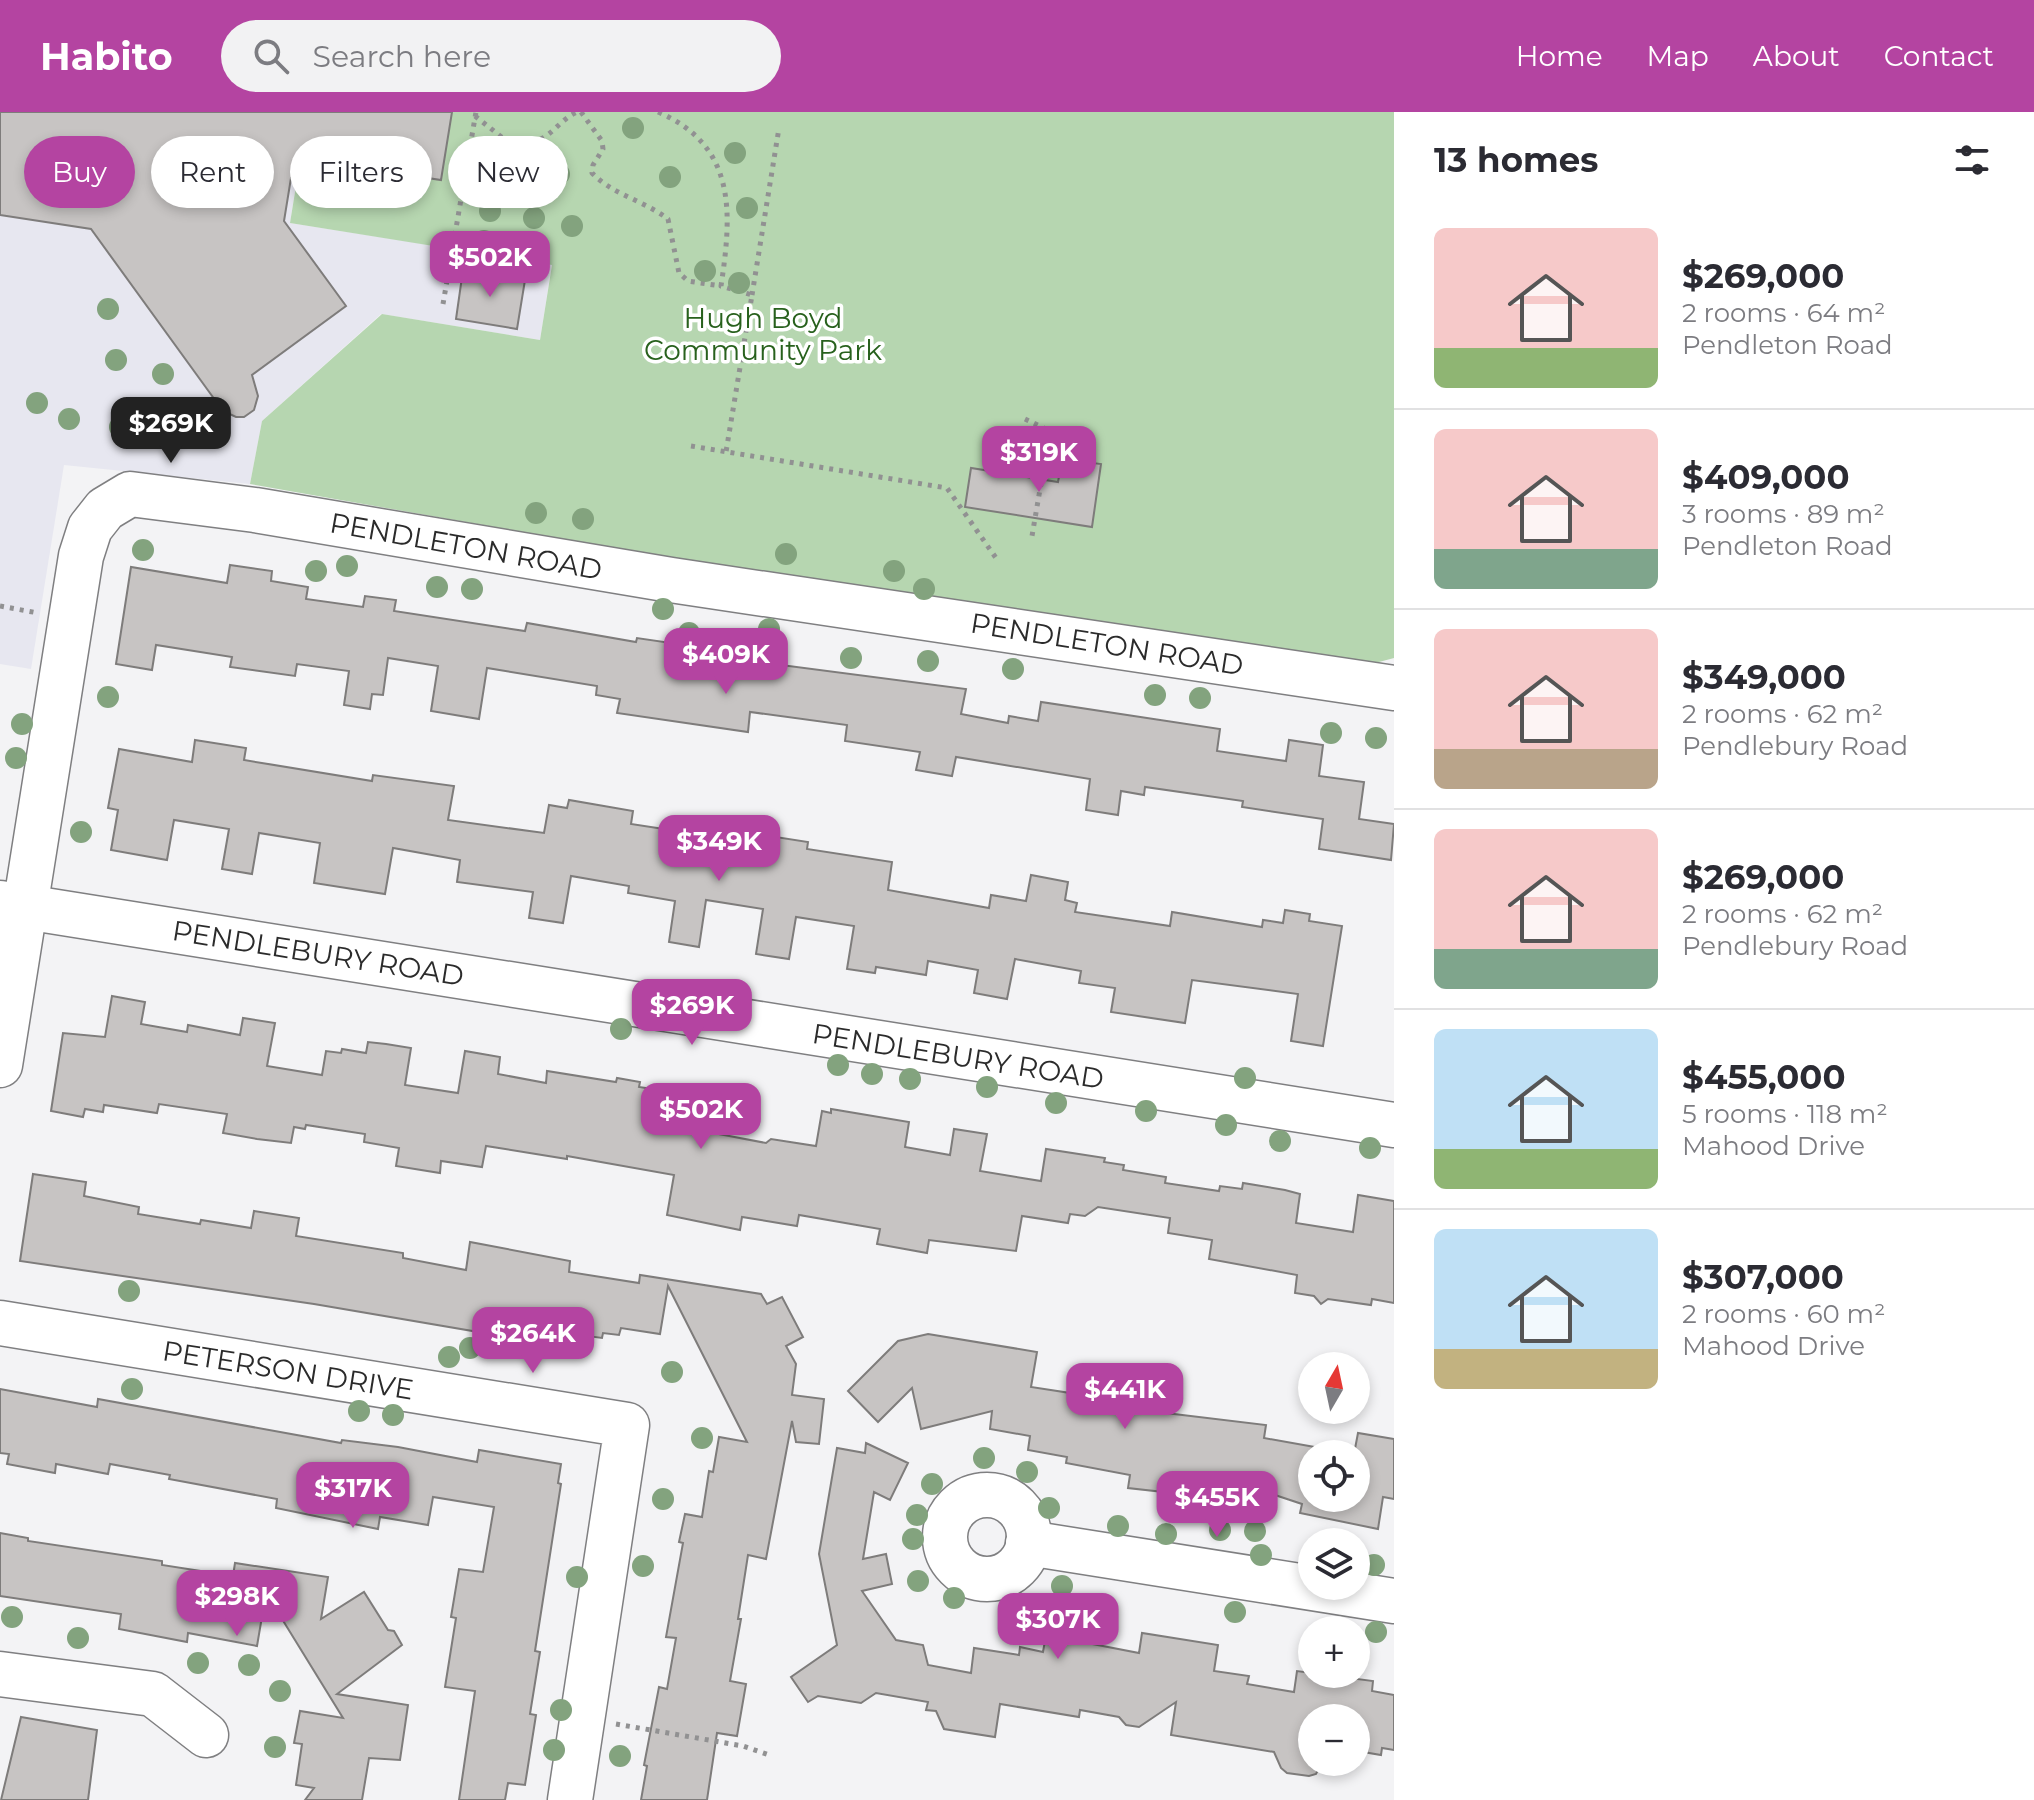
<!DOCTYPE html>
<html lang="en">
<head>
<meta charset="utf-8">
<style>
  :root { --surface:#fff; --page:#f2f2f3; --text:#2b2b33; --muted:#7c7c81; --line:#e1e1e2; --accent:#b444a1 }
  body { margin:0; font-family:Montserrat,sans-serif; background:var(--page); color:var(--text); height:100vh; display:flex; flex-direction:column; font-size:30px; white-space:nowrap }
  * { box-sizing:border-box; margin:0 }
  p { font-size:26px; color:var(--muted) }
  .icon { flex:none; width:44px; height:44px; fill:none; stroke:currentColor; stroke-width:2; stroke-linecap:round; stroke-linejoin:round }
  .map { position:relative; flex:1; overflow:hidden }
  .panel { display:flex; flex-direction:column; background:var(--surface); width:640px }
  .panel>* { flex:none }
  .hud { position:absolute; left:24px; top:24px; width:760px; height:72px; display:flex; gap:16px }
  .needle { width:52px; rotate:9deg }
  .buttons { position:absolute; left:1298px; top:1240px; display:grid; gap:16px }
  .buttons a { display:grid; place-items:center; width:72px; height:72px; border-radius:50%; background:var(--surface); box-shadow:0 4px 12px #0003; font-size:40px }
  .price { position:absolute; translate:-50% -68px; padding:0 18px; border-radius:16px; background:var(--accent); color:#fff; font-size:26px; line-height:52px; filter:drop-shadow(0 2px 4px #0008) }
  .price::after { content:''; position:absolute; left:50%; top:48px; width:24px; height:18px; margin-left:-12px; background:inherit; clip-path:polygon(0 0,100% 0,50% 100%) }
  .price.selected { background:#222; color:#fff }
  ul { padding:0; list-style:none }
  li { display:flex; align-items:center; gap:24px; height:200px; padding:0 40px }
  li+li { border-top:2px solid var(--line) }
  li span { display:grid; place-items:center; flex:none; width:224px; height:160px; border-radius:12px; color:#555 }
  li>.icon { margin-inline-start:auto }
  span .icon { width:96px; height:96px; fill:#fffc; stroke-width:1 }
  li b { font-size:34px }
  h2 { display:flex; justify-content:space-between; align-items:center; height:96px; padding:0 40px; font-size:34px }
  .chip { padding:0 28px; border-radius:36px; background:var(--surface); box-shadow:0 4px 12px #0003; font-size:28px; line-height:72px }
  .chip.selected { background:var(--accent); color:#fff }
  header { display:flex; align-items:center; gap:48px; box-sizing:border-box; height:112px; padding:0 40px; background:var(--accent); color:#fff }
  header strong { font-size:38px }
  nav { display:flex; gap:44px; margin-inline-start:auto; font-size:28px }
  .search { width:560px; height:72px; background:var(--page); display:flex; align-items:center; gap:20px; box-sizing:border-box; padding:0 28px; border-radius:44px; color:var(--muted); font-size:30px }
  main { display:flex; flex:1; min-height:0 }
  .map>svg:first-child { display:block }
</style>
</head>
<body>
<header>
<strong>Habito</strong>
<div class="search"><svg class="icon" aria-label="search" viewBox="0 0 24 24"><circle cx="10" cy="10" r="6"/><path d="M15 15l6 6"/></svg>Search here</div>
<nav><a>Home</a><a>Map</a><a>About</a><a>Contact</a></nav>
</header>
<main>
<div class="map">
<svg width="1394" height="1688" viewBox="0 0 1394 1688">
  <rect width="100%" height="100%" fill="#f3f3f5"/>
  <path fill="#e7e7f0" d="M0,0H308L290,111L552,152L540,228L381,202L262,309L250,372L64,353L31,557L0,552Z"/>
  <path fill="#b6d6b0" d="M308,0H1394V546L1364,554L942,494L250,372L262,309L382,202L540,228L552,153L290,111Z"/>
  <g fill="#c7c4c3" stroke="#7e7c7b" stroke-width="2" fill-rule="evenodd">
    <path d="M0,0H452L441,68L330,51L328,60L299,56L297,67L291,66L284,109L346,194L252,263L258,284L254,298L244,305H236L223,299L91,117L0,103Z"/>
    <path d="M463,158L525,168L517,217L456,207Z"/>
    <path d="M1062,347L1101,352L1092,415L965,395L971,356L1058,370Z"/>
    <path d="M230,453L272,459L271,469L308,475L306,487L363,495L365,484L396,488L394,499L525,519L527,511L636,530L637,526L678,532L674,553L720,559L722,541L758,546V550L966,577L961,602L1008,611L1009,604L1038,609L1041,590L1220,617L1217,639L1286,649L1289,628L1323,633L1319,664L1364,670L1359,707L1394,712L1391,748L1319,737L1323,707L1242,695L1243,689L1145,675L1144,683L1121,679L1118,703L1086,698L1090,667L956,645L952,664L916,658L920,640L845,629L847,613L750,600L748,620L617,601L620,587L596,583L597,574L487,556L479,607L431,599L438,554L388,546L383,583L372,582L370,597L344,593L349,559L297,552L295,564L230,555L232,545L156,533L152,558L116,552L131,455L227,471Z"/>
    <path d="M195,628L246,636L244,648L372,669L373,663L454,674L448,708L544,721L549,693L567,696L569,688L633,699L631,712L690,721L693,706L770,718L769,724L808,730L807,737L892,750L888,778L989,796L991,783L1026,789L1031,763L1068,770L1065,788L1077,791L1075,800L1170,814L1172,800L1262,815L1263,808L1283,811L1285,798L1310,802L1309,809L1342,814L1323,934L1291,929L1298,882L1192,868L1185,911L1111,900L1115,876L1079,871L1081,859L1015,847L1007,887L974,881L978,858L928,849L926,863L876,855L875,861L847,857L854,814L796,805L789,847L756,842L763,797L706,788L699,835L669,830L675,789L628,781L629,774L571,764L563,811L529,806L533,780L457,770L460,748L393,736L385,782L314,771L320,731L259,721L252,762L222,757L229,717L174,708L167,748L111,738L118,698L108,696L119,637L192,650Z"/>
    <path d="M112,884L145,890L141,912L187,920L188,913L240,923L243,906L275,911L267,954L322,963L326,939L341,941L342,937L366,941L368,930L386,932L411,936L405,973L458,981L465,939L500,945L498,962L546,971L547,959L616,970L617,966L640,970L639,975L685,982L686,977L715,982L708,1020L766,1031L771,1027L816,1034L822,999L831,1001V997L909,1010L905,1035L950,1043L954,1017L987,1022L980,1059L1041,1069L1046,1037L1105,1046L1104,1050L1124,1053L1123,1058L1166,1065L1165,1071L1219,1079L1220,1074L1242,1077L1243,1071L1285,1078L1300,1082L1296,1111L1353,1120L1358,1083L1394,1089V1191L1372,1187L1371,1193L1328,1187L1321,1192L1314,1184L1295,1181L1297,1163L1209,1147L1212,1128L1168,1121L1170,1106L1098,1095L1085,1104L1070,1102L1068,1111L1022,1104L1016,1139L929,1128L927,1141L877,1132L880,1117L799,1103L797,1114L742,1105L740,1118L667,1103L674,1063L567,1044V1047L486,1034L482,1055L441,1049L440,1061L396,1054L399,1036L364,1030L365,1022L306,1013L305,1017L294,1015L291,1031L257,1027L223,1021L227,1002L159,992L157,1001L104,993L103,1000L85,997L83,1005L51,999L63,921L105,925Z"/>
    <path d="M33,1062L86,1070L84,1084L139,1095L138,1102L200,1112L201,1108L251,1116L254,1099L299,1106L296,1124L403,1141V1146L466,1158L470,1130L570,1149L569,1160L639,1171L640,1163L761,1182L767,1192L782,1185L803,1225L786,1234L796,1252L792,1283L824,1287L819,1332L796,1330L792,1309L766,1447L748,1443L738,1507H741L730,1569L746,1572L737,1624L717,1621L707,1688H641L647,1654L644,1653L659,1575L667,1577L676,1526L666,1525L683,1431L679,1430L685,1402L702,1405L709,1359L713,1360L719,1325L747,1330L668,1174L660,1222L621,1216L619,1223L603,1221L602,1226L504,1213L502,1224L314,1192L20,1149Z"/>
    <path d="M928,1222L1037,1240L1031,1275L1077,1282L1079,1273L1108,1278V1294L1266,1313L1264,1326L1354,1342L1358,1321L1394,1327V1387L1383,1385L1378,1417L1300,1401L1302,1392L1263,1379L1265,1368L1221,1361L1217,1386L1128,1376L1130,1363L1066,1351L1067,1345L1028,1338L1030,1324L990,1317L992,1299L921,1317L912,1276L878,1310L848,1279L898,1229ZM1312,1342H1356V1386H1312Z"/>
    <path d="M0,1277L97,1295L98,1287L341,1331L342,1328L398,1335L477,1350L479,1338L561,1352L558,1371L561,1372L535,1539L540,1540L530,1602L536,1603L525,1673L508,1671L505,1688H459L475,1579L445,1575L456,1506L451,1505L459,1457L483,1460L494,1395L433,1385L428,1413L380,1405L378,1417L276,1396L277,1387L169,1367L170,1363L110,1352L108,1362L56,1352L55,1361L7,1352L9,1342L0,1341Z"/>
    <path d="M866,1331L908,1351L890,1388L874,1380L863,1447L886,1442L892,1472L862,1479L896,1528L923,1533L928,1553L971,1561L974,1536L1019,1543L1020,1535L1043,1540L1046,1523L1139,1541L1142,1521L1218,1533L1214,1559L1249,1564L1247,1572L1294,1580L1297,1559L1373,1569L1372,1579L1394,1583V1638L1382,1636L1381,1643L1363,1640L1362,1646L1356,1645V1606H1312V1650H1322L1316,1662L1309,1664L1287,1661L1281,1656L1274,1640L1171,1623L1176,1590L1139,1615L1126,1613L1119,1605L1080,1598L1079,1605L1000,1592L995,1625L944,1617L936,1599L926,1598L928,1590L876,1581L861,1591L818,1584L808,1590L791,1565L837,1533L819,1442L837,1336L865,1341Z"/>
    <path d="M0,1421L28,1426V1429L162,1449V1453L233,1464L235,1451L328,1465L321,1507L364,1480L388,1518L394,1519L402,1533L337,1582L408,1593L400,1648L369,1646L362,1688H305L314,1676L296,1673L302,1632L294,1631L300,1599L343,1606L266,1481L257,1534L188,1521L187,1530L119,1517L121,1502L0,1484Z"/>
    <path d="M21,1605L97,1618L88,1688H1Z"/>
  </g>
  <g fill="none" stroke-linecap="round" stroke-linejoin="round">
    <defs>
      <g id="minor">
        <path d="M0,791L1394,1013"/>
        <path d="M0,953L81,444L90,416L105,397L130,382L255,398L671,468L1394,576"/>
        <path d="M0,1211L627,1313L570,1688"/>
        <circle cx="987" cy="1425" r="42"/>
        <path d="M1028,1431L1394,1489"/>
        <path d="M0,1562L153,1582L206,1623"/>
      </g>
    </defs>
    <use href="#minor" stroke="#7f7f81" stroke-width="47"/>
    <g stroke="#919192" stroke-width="5" stroke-dasharray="4 6" stroke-linecap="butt">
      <path d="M581,0L602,29L603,37L593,53L592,61C613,83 643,88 668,107L679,161L688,169L721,174"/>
      <path d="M658,0C737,34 732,101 721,174L752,183L726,340"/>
      <path d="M475,4L518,38C527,31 531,31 541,27C552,22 563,6 577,0"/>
      <path d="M752,183L779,16"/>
      <path d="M443,192L476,0"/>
      <path d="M1025,307L1050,319L1032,424"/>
      <path d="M691,334L947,376L996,446"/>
      <path d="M0,494L38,501"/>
      <path d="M616,1612L743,1634L772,1644"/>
    </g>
    <use href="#minor" stroke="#fff" stroke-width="44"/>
  </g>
  <g fill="#83a37e">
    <circle cx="633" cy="16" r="11"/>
    <circle cx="735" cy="41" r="11"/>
    <circle cx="483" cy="43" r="11"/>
    <circle cx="559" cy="62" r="11"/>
    <circle cx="670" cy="65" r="11"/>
    <circle cx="747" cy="96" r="11"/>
    <circle cx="490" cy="99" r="11"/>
    <circle cx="534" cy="106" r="11"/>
    <circle cx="572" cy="114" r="11"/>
    <circle cx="484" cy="129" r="11"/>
    <circle cx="705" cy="159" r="11"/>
    <circle cx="739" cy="171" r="11"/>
    <circle cx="108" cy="197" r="11"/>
    <circle cx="116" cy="248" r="11"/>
    <circle cx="163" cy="262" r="11"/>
    <circle cx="37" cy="291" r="11"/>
    <circle cx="69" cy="307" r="11"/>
    <circle cx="120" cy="315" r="11"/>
    <circle cx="536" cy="401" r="11"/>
    <circle cx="583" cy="407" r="11"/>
    <circle cx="143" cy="438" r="11"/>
    <circle cx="786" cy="442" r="11"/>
    <circle cx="347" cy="454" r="11"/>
    <circle cx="316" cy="459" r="11"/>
    <circle cx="894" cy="459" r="11"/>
    <circle cx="437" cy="475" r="11"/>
    <circle cx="472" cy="477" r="11"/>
    <circle cx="924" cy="477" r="11"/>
    <circle cx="663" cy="497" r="11"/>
    <circle cx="769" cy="517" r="11"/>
    <circle cx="689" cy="521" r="11"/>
    <circle cx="851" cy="546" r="11"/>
    <circle cx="928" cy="549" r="11"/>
    <circle cx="1013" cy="557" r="11"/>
    <circle cx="1155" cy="583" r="11"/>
    <circle cx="108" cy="585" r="11"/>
    <circle cx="1200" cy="586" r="11"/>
    <circle cx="22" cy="612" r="11"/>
    <circle cx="1331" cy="621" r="11"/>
    <circle cx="1376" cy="626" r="11"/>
    <circle cx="16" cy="646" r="11"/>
    <circle cx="81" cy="720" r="11"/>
    <circle cx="621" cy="917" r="11"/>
    <circle cx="838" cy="953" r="11"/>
    <circle cx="872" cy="962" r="11"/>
    <circle cx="1245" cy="966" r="11"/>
    <circle cx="910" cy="967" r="11"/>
    <circle cx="987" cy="975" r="11"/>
    <circle cx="1056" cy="991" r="11"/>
    <circle cx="1146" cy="999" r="11"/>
    <circle cx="1226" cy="1013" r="11"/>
    <circle cx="1280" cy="1029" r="11"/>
    <circle cx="1370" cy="1036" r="11"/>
    <circle cx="129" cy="1179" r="11"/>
    <circle cx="470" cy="1236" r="11"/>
    <circle cx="449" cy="1245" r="11"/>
    <circle cx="672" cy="1260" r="11"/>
    <circle cx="132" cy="1277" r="11"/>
    <circle cx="359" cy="1299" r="11"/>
    <circle cx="393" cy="1303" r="11"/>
    <circle cx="702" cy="1326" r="11"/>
    <circle cx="984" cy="1346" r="11"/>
    <circle cx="1027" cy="1360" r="11"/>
    <circle cx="932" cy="1372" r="11"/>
    <circle cx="663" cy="1387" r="11"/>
    <circle cx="1049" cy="1396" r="11"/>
    <circle cx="917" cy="1403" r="11"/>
    <circle cx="1118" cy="1414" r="11"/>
    <circle cx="1220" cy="1418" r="11"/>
    <circle cx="1255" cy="1419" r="11"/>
    <circle cx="1166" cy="1422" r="11"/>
    <circle cx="913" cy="1427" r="11"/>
    <circle cx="1261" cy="1443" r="11"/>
    <circle cx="1374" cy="1453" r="11"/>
    <circle cx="643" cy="1454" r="11"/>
    <circle cx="577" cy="1465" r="11"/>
    <circle cx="918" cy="1469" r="11"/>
    <circle cx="1062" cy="1474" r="11"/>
    <circle cx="954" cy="1486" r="11"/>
    <circle cx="1015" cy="1493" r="11"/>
    <circle cx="1235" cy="1500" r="11"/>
    <circle cx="12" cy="1505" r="11"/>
    <circle cx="1376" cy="1520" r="11"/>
    <circle cx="78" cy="1526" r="11"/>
    <circle cx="198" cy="1551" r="11"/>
    <circle cx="249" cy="1553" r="11"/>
    <circle cx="280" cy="1579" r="11"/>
    <circle cx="561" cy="1598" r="11"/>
    <circle cx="275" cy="1635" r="11"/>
    <circle cx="554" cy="1638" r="11"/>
    <circle cx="620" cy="1644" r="11"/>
  </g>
  <g text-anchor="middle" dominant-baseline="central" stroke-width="7" stroke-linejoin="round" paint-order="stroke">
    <g font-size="28" fill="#28611d" stroke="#fff">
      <text x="763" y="206">Hugh Boyd<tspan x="763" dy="32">Community Park</tspan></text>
    </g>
    <g font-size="28" fill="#2b2b2b" stroke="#fff">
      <text transform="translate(466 434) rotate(10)">PENDLETON ROAD</text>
      <text transform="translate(1107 532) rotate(9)">PENDLETON ROAD</text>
      <text transform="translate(318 841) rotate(9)">PENDLEBURY ROAD</text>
      <text transform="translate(958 944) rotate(9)">PENDLEBURY ROAD</text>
      <text transform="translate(288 1258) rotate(9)">PETERSON DRIVE</text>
    </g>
  </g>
</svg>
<div class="buttons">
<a><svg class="needle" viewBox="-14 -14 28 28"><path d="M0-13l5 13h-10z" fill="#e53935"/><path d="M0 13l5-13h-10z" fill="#7c7c81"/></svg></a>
<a><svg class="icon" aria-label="locate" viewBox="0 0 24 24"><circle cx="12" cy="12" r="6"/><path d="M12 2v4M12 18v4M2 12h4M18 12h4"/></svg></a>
<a><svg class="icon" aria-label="layers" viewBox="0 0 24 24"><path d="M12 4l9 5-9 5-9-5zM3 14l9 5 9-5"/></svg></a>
<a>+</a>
<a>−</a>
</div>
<b class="price" style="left:490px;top:187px">$502K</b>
<b class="price selected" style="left:171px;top:353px">$269K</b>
<b class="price" style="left:1039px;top:382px">$319K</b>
<b class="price" style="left:726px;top:584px">$409K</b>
<b class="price" style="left:719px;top:771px">$349K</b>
<b class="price" style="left:692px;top:935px">$269K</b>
<b class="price" style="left:701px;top:1039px">$502K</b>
<b class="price" style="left:533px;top:1263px">$264K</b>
<b class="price" style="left:1125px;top:1319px">$441K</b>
<b class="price" style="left:353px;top:1418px">$317K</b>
<b class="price" style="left:1217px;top:1427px">$455K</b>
<b class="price" style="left:237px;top:1526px">$298K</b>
<b class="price" style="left:1058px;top:1549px">$307K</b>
<div class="hud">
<a class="chip selected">Buy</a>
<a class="chip">Rent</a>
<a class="chip">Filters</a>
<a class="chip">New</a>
</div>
</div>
<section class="panel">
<h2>13 homes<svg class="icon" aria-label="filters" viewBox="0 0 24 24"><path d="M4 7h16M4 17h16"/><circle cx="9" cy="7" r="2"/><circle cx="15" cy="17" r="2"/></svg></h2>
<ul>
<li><span style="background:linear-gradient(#f6c9c9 75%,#8fb573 0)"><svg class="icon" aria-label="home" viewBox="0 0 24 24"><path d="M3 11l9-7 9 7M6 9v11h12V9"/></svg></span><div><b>$269,000</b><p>2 rooms · 64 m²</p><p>Pendleton Road</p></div></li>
<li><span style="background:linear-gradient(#f6c9c9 75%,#7fa58c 0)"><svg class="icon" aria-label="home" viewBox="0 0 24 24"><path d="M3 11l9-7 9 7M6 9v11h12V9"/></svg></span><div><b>$409,000</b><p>3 rooms · 89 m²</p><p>Pendleton Road</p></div></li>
<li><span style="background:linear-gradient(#f6c9c9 75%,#b9a48a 0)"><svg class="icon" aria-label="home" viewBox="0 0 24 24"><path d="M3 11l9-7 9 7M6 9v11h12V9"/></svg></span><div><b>$349,000</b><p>2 rooms · 62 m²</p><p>Pendlebury Road</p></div></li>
<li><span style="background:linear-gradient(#f6c9c9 75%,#7fa58c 0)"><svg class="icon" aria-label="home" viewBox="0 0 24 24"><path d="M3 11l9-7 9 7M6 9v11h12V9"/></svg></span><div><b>$269,000</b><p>2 rooms · 62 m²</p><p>Pendlebury Road</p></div></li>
<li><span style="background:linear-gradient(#bfe0f5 75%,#8fb573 0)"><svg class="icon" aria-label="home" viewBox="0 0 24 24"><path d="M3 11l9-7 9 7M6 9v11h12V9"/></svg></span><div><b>$455,000</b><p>5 rooms · 118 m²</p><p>Mahood Drive</p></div></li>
<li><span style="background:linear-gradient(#bfe0f5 75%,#c2b280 0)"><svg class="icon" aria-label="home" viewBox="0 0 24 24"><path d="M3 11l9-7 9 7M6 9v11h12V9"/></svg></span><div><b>$307,000</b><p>2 rooms · 60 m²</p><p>Mahood Drive</p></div></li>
</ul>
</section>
</main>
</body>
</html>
